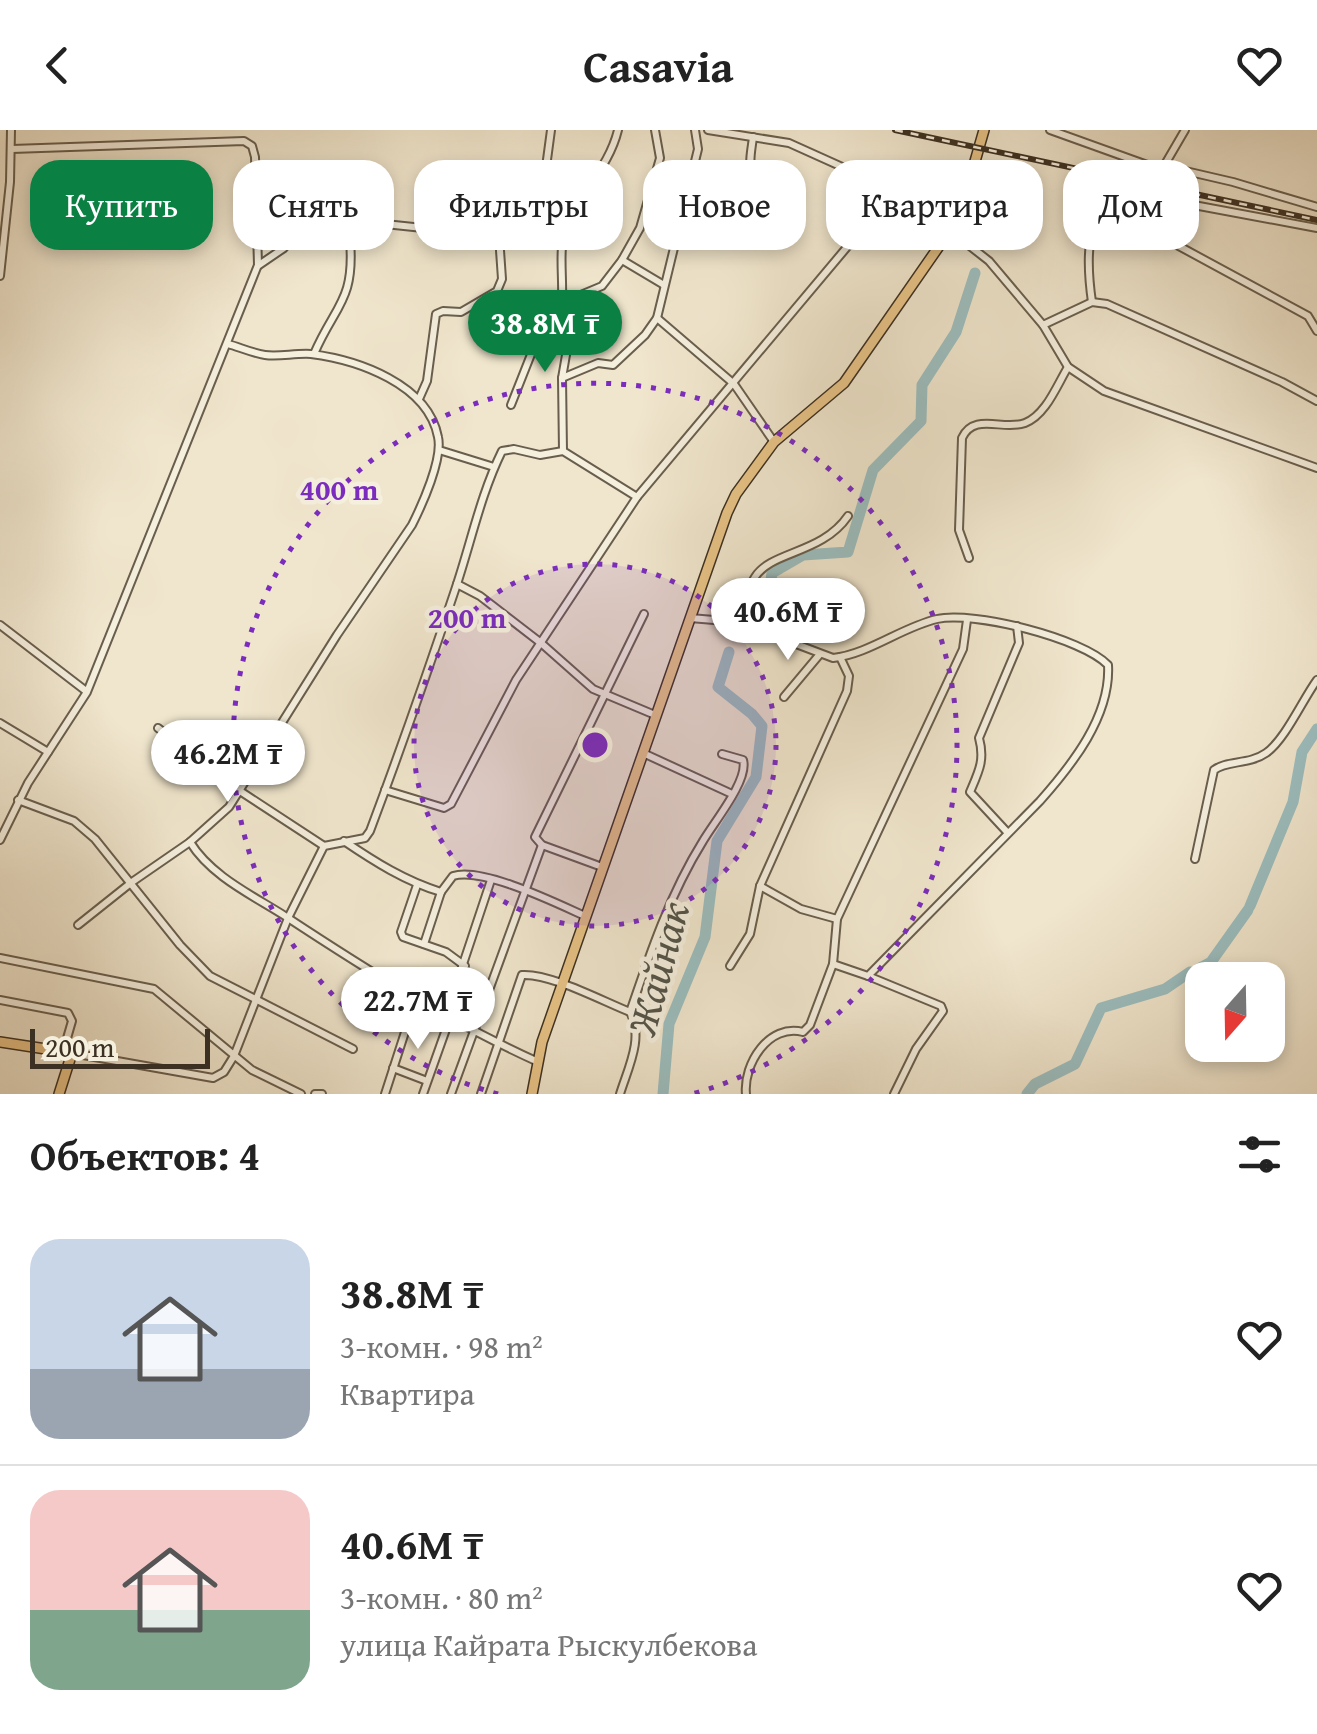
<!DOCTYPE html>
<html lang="ru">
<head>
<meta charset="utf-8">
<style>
  :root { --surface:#fff; --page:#f2f2f2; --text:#222; --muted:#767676; --line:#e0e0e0; --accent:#0b8043 }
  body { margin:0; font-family:"Gentium Book Plus",serif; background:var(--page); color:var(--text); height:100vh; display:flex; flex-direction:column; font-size:38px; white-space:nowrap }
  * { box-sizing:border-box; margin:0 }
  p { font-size:32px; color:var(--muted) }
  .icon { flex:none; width:55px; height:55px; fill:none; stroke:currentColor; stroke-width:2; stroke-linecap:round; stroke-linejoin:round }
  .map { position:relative; height:964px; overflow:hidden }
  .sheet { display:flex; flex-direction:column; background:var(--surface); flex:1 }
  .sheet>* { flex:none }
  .banner { position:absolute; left:30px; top:30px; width:1258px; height:90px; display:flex; gap:20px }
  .needle { width:65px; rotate:200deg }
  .controls { position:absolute; left:1185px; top:832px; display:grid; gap:20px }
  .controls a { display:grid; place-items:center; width:100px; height:100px; border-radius:20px; background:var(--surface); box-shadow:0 5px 15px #0003; font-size:50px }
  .scale { position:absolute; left:30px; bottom:25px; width:180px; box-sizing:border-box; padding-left:10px; border:5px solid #3c3022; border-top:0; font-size:28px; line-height:35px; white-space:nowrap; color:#3c3022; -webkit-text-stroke:8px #f5efde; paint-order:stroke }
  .price { position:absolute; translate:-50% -85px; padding:0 22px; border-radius:35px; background:#fff; color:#222; font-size:32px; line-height:65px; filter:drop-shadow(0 2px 5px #0008) }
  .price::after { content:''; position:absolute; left:50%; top:60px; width:30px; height:22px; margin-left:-15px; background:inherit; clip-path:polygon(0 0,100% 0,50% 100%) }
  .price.selected { background:var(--accent); color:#fff }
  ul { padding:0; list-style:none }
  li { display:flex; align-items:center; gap:30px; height:250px; padding:0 30px }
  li+li { border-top:2px solid var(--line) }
  li span { display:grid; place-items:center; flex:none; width:280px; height:200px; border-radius:30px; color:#555 }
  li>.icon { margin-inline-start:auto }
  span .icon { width:120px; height:120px; fill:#fffc; stroke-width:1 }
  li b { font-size:42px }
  h2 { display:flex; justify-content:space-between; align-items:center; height:120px; padding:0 30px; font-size:42px }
  .chip { padding:0 35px; border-radius:30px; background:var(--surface); box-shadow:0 5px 15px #0003; font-size:35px; line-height:90px }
  .chip.selected { background:var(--accent); color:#fff }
  header { display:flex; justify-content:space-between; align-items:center; height:130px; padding:0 30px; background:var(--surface); font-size:45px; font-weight:700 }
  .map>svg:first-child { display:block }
</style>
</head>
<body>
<header><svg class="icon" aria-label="back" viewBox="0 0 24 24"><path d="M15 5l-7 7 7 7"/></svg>Casavia<svg class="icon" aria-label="heart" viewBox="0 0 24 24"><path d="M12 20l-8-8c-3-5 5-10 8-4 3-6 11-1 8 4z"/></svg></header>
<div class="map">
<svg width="1317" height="964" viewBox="0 0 1317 964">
  <rect width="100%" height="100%" fill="#f0e6cd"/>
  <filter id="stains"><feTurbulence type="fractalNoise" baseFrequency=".002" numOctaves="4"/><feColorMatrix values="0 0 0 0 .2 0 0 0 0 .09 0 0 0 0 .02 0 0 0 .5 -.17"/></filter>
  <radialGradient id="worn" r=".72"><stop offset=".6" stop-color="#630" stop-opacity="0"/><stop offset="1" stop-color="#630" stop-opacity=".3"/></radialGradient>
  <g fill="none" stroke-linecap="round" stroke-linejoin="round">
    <g stroke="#9cbebf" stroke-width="11">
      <path d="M982,40L991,88"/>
      <path d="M767,477L772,443L803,425L848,422L873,340L921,291L922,255L956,202L975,143"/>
      <path d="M1250,776L1293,672L1302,622L1317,599"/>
      <path d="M1200,838L1211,832L1248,780"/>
      <path d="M663,964L669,894L705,807L717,711L756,647L762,596L752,584L718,557L729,522"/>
      <path d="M1027,964L1035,954L1075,934L1101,878L1165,859L1190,842"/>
    </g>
    <defs>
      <g id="minor">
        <path d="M618,0C609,37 581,61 567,96C558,116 563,143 562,166L571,169L602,156L622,130L640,98L660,28L655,0"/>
        <path d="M708,0L789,13L880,54L920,77L989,131L1043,195L1068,237L1104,261L1317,338"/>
        <path d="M1050,0L1153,37L1164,36L1233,52L1317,77"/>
        <path d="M753,7C752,17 748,33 752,42C758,60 767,65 761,84"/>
        <path d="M1164,36L1185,0"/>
        <path d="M1112,70L1126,86L1140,95L1308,186L1317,201"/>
        <path d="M622,130L664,155"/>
        <path d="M259,135L284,118L300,98L350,110L358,96L366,92L499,106L509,103L544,52L551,0"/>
        <path d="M0,146L10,52L11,0"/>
        <path d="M1092,172C1087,137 1082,77 1124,62L1317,98"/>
        <path d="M657,188L734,254L774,312"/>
        <path d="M1043,195L1092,172L1107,174L1282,252L1317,271"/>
        <path d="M314,224C335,175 355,171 350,110"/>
        <path d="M562,248L598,233L613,235L645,205L657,188L698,19L695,0"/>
        <path d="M419,269L427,251L436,184L443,181L461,182L497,161L502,149L499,106"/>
        <path d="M511,275L545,189L562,166"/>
        <path d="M439,320L494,337"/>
        <path d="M563,321L562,248L571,196V169"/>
        <path d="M969,428L959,400L962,308C974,282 1003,301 1025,293C1046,285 1057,255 1068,237"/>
        <path d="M457,454L480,466L541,513L593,559L655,585"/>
        <path d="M690,488L738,492L833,528C869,524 902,497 937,489C974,481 1082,508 1108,535C1111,586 1072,635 1040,671L868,846L833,834"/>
        <path d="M738,492C745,478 746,460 755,447C771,421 822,424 848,386"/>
        <path d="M0,495L86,561"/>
        <path d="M784,567L820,524"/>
        <path d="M0,593L48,622"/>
        <path d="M158,598L240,661L324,716"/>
        <path d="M643,623L732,664"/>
        <path d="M385,660L444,678L451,674L516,550L637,367L863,98"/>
        <path d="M18,670L74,691L95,709L180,815L210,846L353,919"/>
        <path d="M1007,702L970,662C979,641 985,630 979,608L1019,513L1017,496"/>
        <path d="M0,710L28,653L87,562L258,135L255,27L252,16L244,11L12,19"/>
        <path d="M344,711C375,732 405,751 441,762L453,746C483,737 556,773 585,786"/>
        <path d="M190,712C211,746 252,765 285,786C367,840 448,891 536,931"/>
        <path d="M1195,729L1214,640C1227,630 1249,635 1266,623C1285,610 1303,569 1317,550"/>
        <path d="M602,737L542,715L535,707L644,484"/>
        <path d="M417,755L401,802L403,807L446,822L465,836"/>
        <path d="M760,756L801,779L837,789"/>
        <path d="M78,795L132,752L190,712L229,677L337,505L412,395C422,375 443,329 438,307C428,254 358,230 311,224C295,223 279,227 265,225C252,223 239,217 228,214"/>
        <path d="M424,814L441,762"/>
        <path d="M0,828L154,859L252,940L301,964"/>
        <path d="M730,836L750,804L760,756L847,561L849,546L840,527"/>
        <path d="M868,846L941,876L943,881L916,919L894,964"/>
        <path d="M0,870L68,883L72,891L63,922"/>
        <path d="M446,885L491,750"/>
        <path d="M72,923L213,948L224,942L234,926L288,788L324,716L365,708L370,701C400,621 428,541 455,460C471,413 480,366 502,321L514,319L540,325L563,321L637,367"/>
        <path d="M393,938L427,951"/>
        <path d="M315,964H322"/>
        <path d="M385,964L416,868"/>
        <path d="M423,964L450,888"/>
        <path d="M451,964L542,715"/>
        <path d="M481,964L522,845C550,843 602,871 630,882"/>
        <path d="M620,964C628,938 644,908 630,882C650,823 670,764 703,711C714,692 749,650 743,630L722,624"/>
        <path d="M746,964C743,934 769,893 803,902L810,895L833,834L837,789L963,519L967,490"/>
      </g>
      <g id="major">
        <path d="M0,912L72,923L59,964"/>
        <path d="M532,964L542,912L727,383L736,364L774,312L844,253L951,99L961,80L984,0"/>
      </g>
    </defs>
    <use href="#minor" stroke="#695e4d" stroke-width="10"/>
    <use href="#major" stroke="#3c3022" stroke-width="12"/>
    <use href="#minor" stroke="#f5efde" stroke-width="6"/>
    <use href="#major" stroke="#e8c386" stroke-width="9"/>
    <defs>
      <path id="rail" d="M895,0L1317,90"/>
    </defs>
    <use href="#rail" stroke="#3c3022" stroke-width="6"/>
    <use href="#rail" stroke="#f5efde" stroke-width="2.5" stroke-dasharray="8" stroke-linecap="butt"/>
  </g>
  <circle cx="595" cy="615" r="181" fill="#7b2cbf" fill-opacity=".12"/>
  <g fill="none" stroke="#7b2cbf" stroke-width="5" stroke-dasharray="5 10">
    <circle cx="595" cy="615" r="181"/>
    <path d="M498 964A362 362 0 1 1 692 964"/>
  </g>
  <g text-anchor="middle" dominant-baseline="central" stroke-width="9" stroke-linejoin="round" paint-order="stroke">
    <g font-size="42" font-style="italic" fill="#545449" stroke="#f5efde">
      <text transform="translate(657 838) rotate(-75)">Жайнак</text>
    </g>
  </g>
  <circle cx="595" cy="615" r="15" fill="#7b2cbf" stroke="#f5efde" stroke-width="5"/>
  <g font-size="30" text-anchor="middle" font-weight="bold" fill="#7b2cbf" stroke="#f5efde" stroke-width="9" stroke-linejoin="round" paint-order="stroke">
    <text x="339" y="370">400 m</text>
    <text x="467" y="498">200 m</text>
  </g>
  <rect width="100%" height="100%" filter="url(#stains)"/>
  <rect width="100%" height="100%" fill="url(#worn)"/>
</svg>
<div class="controls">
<a><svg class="needle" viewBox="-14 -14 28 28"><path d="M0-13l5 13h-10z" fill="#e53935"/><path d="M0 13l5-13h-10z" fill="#767676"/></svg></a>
</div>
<div class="scale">200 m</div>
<b class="price selected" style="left:545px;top:245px">38.8M ₸</b>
<b class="price" style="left:788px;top:533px">40.6M ₸</b>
<b class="price" style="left:228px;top:675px">46.2M ₸</b>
<b class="price" style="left:418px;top:922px">22.7M ₸</b>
<div class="banner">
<a class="chip selected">Купить</a>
<a class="chip">Снять</a>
<a class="chip">Фильтры</a>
<a class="chip">Новое</a>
<a class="chip">Квартира</a>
<a class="chip">Дом</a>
</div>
</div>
<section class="sheet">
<h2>Объектов: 4<svg class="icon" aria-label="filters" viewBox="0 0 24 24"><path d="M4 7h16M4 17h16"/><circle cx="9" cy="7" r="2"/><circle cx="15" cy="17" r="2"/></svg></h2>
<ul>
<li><span style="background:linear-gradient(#c9d6e8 65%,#9aa5b1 0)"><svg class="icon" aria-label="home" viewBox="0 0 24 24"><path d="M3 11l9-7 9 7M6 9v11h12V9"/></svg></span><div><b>38.8M ₸</b><p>3-комн. · 98 m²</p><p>Квартира</p></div><svg class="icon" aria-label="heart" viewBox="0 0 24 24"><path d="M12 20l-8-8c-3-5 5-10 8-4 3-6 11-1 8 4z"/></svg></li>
<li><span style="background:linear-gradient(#f6c9c9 60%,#7fa58c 0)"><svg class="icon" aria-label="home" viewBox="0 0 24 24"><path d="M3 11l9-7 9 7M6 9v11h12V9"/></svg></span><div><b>40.6M ₸</b><p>3-комн. · 80 m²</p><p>улица Кайрата Рыскулбекова</p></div><svg class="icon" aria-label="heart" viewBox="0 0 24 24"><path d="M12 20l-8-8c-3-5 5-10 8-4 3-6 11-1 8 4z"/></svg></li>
</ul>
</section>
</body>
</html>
